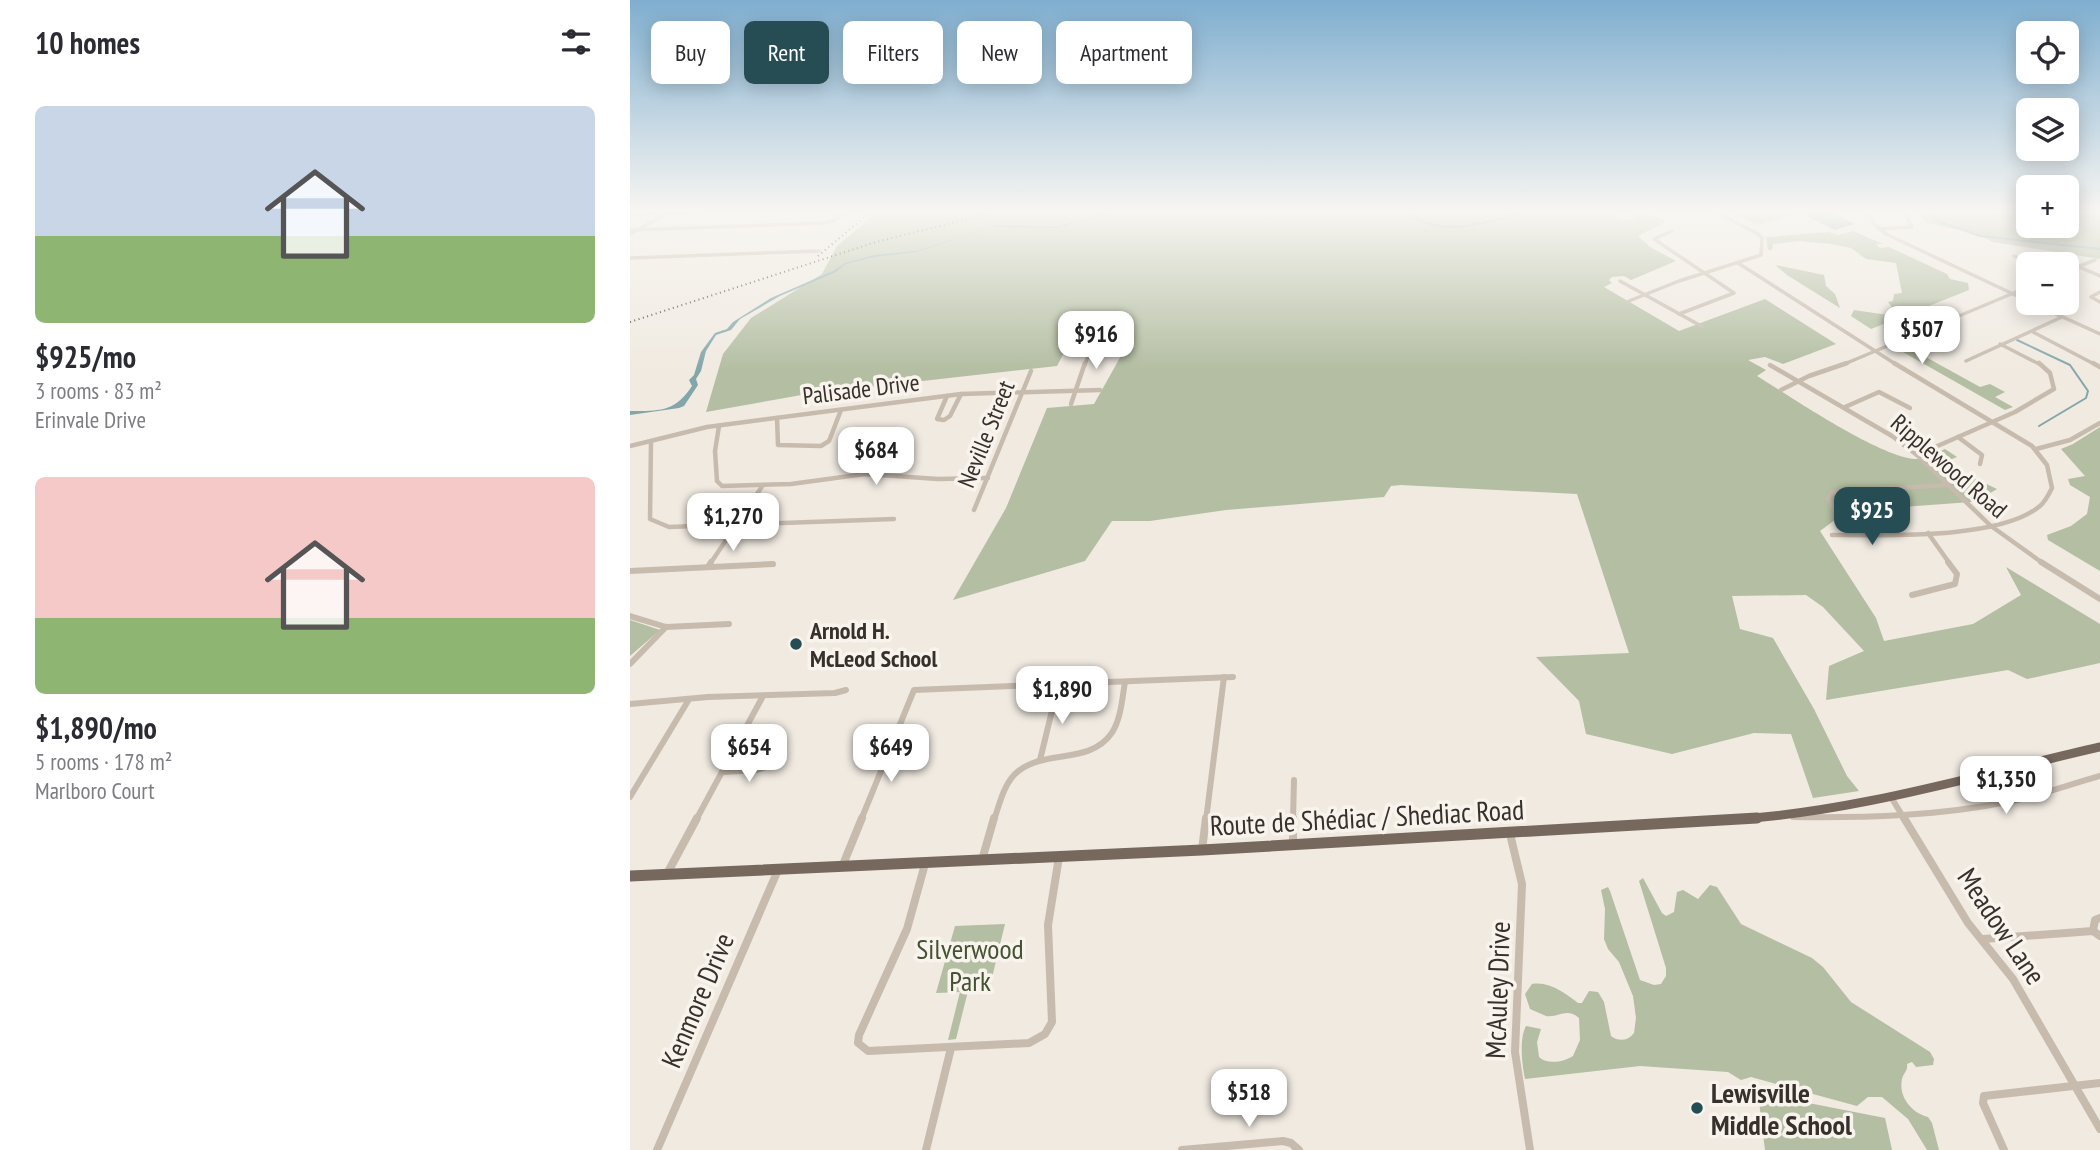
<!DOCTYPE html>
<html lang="en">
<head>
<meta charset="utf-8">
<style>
  :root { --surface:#fff; --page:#f2f2f3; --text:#2b2b33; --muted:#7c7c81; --accent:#264d54 }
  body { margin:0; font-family:"PT Sans Narrow",sans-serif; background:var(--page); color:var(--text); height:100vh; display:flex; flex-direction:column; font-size:26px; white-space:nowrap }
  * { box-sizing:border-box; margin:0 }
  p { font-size:23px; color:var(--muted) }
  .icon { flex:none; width:38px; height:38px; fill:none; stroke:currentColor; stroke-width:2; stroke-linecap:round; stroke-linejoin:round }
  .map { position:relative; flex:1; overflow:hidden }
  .panel { display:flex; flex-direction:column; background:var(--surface); width:630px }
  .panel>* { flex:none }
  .banner { position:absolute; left:21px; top:21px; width:665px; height:63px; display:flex; gap:14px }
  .tools { position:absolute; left:1386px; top:21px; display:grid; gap:14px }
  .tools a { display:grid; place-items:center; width:63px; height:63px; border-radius:10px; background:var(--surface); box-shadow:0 4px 18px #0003; font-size:35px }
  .price { position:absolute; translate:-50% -60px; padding:0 16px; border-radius:14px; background:#fff; color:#222; font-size:23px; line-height:46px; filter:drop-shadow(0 2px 4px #0008) }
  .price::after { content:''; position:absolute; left:50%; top:42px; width:21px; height:16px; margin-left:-10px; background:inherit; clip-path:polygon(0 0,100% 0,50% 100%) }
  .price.on { background:var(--accent); color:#fff }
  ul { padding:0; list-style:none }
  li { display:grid; align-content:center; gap:14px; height:371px; padding:0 35px }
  li span { display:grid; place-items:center; height:217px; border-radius:10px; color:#555 }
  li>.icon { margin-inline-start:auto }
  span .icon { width:126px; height:126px; fill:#fffc; stroke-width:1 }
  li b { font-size:30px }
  h2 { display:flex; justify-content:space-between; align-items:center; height:84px; padding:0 35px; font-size:30px }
  .pill { padding:0 24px; border-radius:10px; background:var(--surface); box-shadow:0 4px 18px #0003; font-size:24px; line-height:63px }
  .pill.on { background:var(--accent); color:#fff }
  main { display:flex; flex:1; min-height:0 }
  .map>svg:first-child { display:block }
</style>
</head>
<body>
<main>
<section class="panel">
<h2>10 homes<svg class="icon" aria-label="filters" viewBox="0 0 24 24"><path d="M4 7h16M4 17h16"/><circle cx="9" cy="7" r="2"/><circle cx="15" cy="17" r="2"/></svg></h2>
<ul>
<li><span style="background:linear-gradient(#c9d6e8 60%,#8fb573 0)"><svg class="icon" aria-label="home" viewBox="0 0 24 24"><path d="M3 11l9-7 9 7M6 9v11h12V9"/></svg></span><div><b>$925/mo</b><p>3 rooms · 83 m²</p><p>Erinvale Drive</p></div></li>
<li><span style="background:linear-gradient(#f6c9c9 65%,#8fb573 0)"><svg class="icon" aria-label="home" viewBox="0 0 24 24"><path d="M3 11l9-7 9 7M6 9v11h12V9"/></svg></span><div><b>$1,890/mo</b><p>5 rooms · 178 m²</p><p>Marlboro Court</p></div></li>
</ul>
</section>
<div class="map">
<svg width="1470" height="1150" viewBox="0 0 1470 1150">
  <rect width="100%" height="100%" fill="#f0eae1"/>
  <g fill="#b3bea2">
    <path d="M250,210H978L991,220L1005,219L1001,210L1037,221L1008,236L1020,247L1046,261L1001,280L994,276L982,277L979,280L982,283L974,287L1049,331L1135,299L1206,344L1153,364L1135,357L1118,360L1136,370L1127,376C1160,396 1256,462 1290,459C1298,458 1308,452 1315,449L1327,457L1312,463L1367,489L1352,498L1355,501L1217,511L1190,531L1246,618L1254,641L1343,624L1391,595L1376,567L1470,624V663L1397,679L1378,670L1196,700L1199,666L1234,651L1193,607L1176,595L1102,596L1110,629L1143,638L1184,709L1217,776L1229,791L1183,798L1161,734L1124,733L1042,754L956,734L949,701L906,657L999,653L947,494L771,485L761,486L754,497L596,510L520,521H482L455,561L323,600L376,508L417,408L464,404L501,338L441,339L427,366L177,394L76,412L93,354L121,318L192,274L207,246Z"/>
    <path d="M1156,210L1164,215L1127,225L1099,211Z"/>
    <path d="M1288,210H1398V226H1437V210H1470V259L1363,242L1345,233L1296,223Z"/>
    <path d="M1223,231L1253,244H1246L1250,248L1259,247L1317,274L1320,279L1338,283L1339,290L1241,329L1221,316L1224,310L1258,315L1264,310L1258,302L1263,301L1264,294L1272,293L1266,263L1236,259L1221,248L1201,244L1168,241L1143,244L1142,250H1138L1136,237L1199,232L1208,235Z"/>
    <path d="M1145,265L1194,275L1196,286L1205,294L1210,308L1157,275Z"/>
    <path d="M1274,345L1350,387L1360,384L1375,392L1365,397L1383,407L1375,410L1266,348Z"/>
    <path d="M1470,427V571L1418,540L1417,535L1441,526L1457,514L1460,497L1440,485L1438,479L1455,476L1431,449L1443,444Z"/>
    <path d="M0,620L30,630L0,656Z"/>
    <path d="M1013,878L1032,913L1036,916L1044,912L1047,892L1053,890L1068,899L1080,885L1087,887L1111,924L1182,958L1193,967L1221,1002L1300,1052L1304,1059L1303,1065L1286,1067L1282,1062L1277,1064C1278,1071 1274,1072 1272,1079C1268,1097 1282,1113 1298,1117L1302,1123L1309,1150H1297L1278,1119L1252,1097H1238L1227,1106L1121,1077L1111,1080L1098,1072L1010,1066L895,1079C892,1064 889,1039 896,1026L911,1029L907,1042L909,1057C917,1065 934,1062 943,1056L950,1040L949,1018C936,1007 929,1018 916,1016C911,1014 905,1011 900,1009L895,994L902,984C920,981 936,994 948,1003H952L959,991L968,992L974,1002L981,1036C989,1042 998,1041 1004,1033L1006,1018L1003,996L989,962L978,949L974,939L975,909L971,890L978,887L980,891L1010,980L1024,985L1031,984L1036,976V968L1009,881Z"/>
    <path d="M375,924L359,990L338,991L326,1039L318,1040L330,992L306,993L325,926Z"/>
    <path d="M1128,1093L1255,1118L1262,1150H1135Z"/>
  </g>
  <g fill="#83a6aa">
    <path d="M522,210L481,213L426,228L363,227L286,252L244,257L216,264L206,272L150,296L110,319L101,330L86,335L76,351L71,371L66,379L68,385L54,406L49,408L0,415V411C30,411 45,412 62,386L59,380L64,375L71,352L85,333L97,329L103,322L141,298L203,271L215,263L245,255L287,251L368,225L426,227L480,212Z"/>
    <path d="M1164,210H1196L1225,224L1205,230Z"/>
  </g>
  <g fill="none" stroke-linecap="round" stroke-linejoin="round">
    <g stroke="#83a6aa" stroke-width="2">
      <path d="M778,210C806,242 865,220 900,210"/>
      <path d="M1299,210L1305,220L1350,236L1470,249"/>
      <path d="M1387,340L1440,365L1458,391L1456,398L1409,426"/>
    </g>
    <g stroke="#c7bbae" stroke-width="3.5">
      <path d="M1238,210L1244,224L1256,234L1398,301"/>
      <path d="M0,214L114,210"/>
      <path d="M1249,229L1282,227L1274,210"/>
      <path d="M0,230L195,223L206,220L217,210"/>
      <path d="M1042,231L1024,239L1104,293L1049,314"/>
      <path d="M0,234L34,215"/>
      <path d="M1384,256L1402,264"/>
      <path d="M0,258L189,251"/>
      <path d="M1108,263L1267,365"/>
      <path d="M1449,267L1470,276"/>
      <path d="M1437,271L1465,260"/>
      <path d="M990,281L1073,327"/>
      <path d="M1470,292L1461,297L1470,302"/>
      <path d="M999,301L1049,281L1131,255L1132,238L1128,234L1088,213"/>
      <path d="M1402,303L1470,334"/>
      <path d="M1403,332L1466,365"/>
      <path d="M1370,344L1411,365"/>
      <path d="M1336,361L1432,317"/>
      <path d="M455,365L467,330"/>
      <path d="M1212,365L1398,287"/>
    </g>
    <g stroke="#c7bbae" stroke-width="4.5">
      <path d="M1463,363L1470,367"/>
      <path d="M1140,365L1262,436L1287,455L1361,526L1414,564"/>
      <path d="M1151,390L1179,376L1217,363"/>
      <path d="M317,396L307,419L314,420L320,416L331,394"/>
      <path d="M441,404L455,363"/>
      <path d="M1215,407L1249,392L1280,408"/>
      <path d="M147,418L148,445L191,446L199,441L211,410"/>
      <path d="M89,426L85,451L87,481L92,486L161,484L235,474L308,479L358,478"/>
      <path d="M1328,437L1352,455L1350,464"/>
      <path d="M21,441L20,519L39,527L264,519"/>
      <path d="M0,446L77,427L331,394L470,390"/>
      <path d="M1406,449L1440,440L1470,423"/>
      <path d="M1287,455L1385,412L1424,389L1420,373L1409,363"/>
      <path d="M344,510L401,371"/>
      <path d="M1298,533L1320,564"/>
      <path d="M1219,534L1198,499L1202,492L1317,485"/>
      <path d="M1202,535C1255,535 1369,540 1410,506C1415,502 1419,494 1422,488L1417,465L1402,446L1264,363"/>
      <path d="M80,564L133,485"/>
    </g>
    <g stroke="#c7bbae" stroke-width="6">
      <path d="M1411,562L1470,599"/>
      <path d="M78,567L81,562"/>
      <path d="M0,571L143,564"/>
      <path d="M1282,595L1325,584L1327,574L1318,562"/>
      <path d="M0,616L36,627L99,624"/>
      <path d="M0,664L36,627"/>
      <path d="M0,704L78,697L205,693L216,690"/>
      <path d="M410,760L428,686"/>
      <path d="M93,772L127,770L140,766"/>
      <path d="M0,797L58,701"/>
      <path d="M1261,797L1275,820"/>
      <path d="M1163,817C1236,818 1310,816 1382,801C1412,795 1441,784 1470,776"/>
      <path d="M66,820L133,696"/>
      <path d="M231,820L284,690L603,677"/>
      <path d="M364,820C369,806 373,787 384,775C410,748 458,766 481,734C491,720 492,699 495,682"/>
      <path d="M576,820L594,677"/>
      <path d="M663,820L664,780"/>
    </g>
    <g stroke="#c7bbae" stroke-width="8">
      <path d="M1274,818L1338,923L1383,979L1470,1129"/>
      <path d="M880,834L892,884L885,1052L900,1150"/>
      <path d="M663,845V818"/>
      <path d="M572,850L576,818"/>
      <path d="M352,860L364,818"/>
      <path d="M295,864L277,929L229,1035L228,1043L238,1051L399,1043L415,1034L422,1022L418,925L429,857"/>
      <path d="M212,867L232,818"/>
      <path d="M38,872L67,818"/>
      <path d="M1463,931L1465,920L1470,918"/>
      <path d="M1353,939L1463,931L1470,936"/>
      <path d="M27,1150L148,870"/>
      <path d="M296,1150L321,1048"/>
      <path d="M552,1150L653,1141L661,1143L669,1150"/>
      <path d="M1374,1150L1353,1103L1354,1096L1470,1083"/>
    </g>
    <path stroke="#77685e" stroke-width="9" d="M1097,820C1223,813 1347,775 1470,747"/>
    <path stroke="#77685e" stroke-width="11" d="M0,876L572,850L1127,818"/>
    <g stroke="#37302b" stroke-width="2" stroke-dasharray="1 3.5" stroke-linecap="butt">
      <path d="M188,256L243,210"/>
      <path d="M0,322L246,242L373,210"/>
    </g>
  </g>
  <linearGradient id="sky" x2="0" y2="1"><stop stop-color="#7faecf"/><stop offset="0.57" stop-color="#f8f6f2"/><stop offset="1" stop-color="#f8f6f2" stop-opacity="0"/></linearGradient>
  <rect width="1470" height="371" fill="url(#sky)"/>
  <g fill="#264d54" stroke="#f8f4ed" stroke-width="2.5">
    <circle cx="166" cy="644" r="7"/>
    <circle cx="1067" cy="1108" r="7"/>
  </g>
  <g text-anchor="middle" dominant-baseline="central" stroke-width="7" stroke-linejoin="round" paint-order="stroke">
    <g font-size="24" fill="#37302b" stroke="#f8f4ed">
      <text transform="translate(231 389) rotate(-7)">Palisade Drive</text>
      <text transform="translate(356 434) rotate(-68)">Neville Street</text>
      <text transform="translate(1319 466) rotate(41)">Ripplewood Road</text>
    </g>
    <g font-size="24" font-weight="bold" fill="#37302b" stroke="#f8f4ed" text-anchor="start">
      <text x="180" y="630">Arnold H.<tspan x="180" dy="28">McLeod School</tspan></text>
    </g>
    <g font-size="28" fill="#37302b" stroke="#f8f4ed">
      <text transform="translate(737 817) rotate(-3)">Route de Shédiac / Shediac Road</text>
      <text transform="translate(1372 926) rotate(56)">Meadow Lane</text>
      <text transform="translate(867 990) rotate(-88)">McAuley Drive</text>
      <text transform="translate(67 1000) rotate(-67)">Kenmore Drive</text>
    </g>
    <g font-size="28" fill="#445232" stroke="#f8f4ed">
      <text x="340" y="948">Silverwood<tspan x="340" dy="32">Park</tspan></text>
    </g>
    <g font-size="28" font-weight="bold" fill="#37302b" stroke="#f8f4ed" text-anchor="start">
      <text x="1081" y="1092">Lewisville<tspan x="1081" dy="32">Middle School</tspan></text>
    </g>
  </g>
</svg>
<div class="tools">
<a><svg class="icon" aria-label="locate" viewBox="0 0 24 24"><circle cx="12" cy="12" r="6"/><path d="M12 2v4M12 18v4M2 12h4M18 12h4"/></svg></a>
<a><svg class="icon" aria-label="layers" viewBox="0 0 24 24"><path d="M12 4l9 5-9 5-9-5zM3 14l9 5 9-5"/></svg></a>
<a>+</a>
<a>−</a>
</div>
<b class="price" style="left:1292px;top:366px">$507</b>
<b class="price" style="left:466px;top:371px">$916</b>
<b class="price" style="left:246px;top:487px">$684</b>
<b class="price on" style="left:1242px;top:547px">$925</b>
<b class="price" style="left:103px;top:553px">$1,270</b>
<b class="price" style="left:432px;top:726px">$1,890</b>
<b class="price" style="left:119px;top:784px">$654</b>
<b class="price" style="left:261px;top:784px">$649</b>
<b class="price" style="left:1376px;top:816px">$1,350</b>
<b class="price" style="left:619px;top:1129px">$518</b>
<div class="banner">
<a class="pill">Buy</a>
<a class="pill on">Rent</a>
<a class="pill">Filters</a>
<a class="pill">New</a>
<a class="pill">Apartment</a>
</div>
</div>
</main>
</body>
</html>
